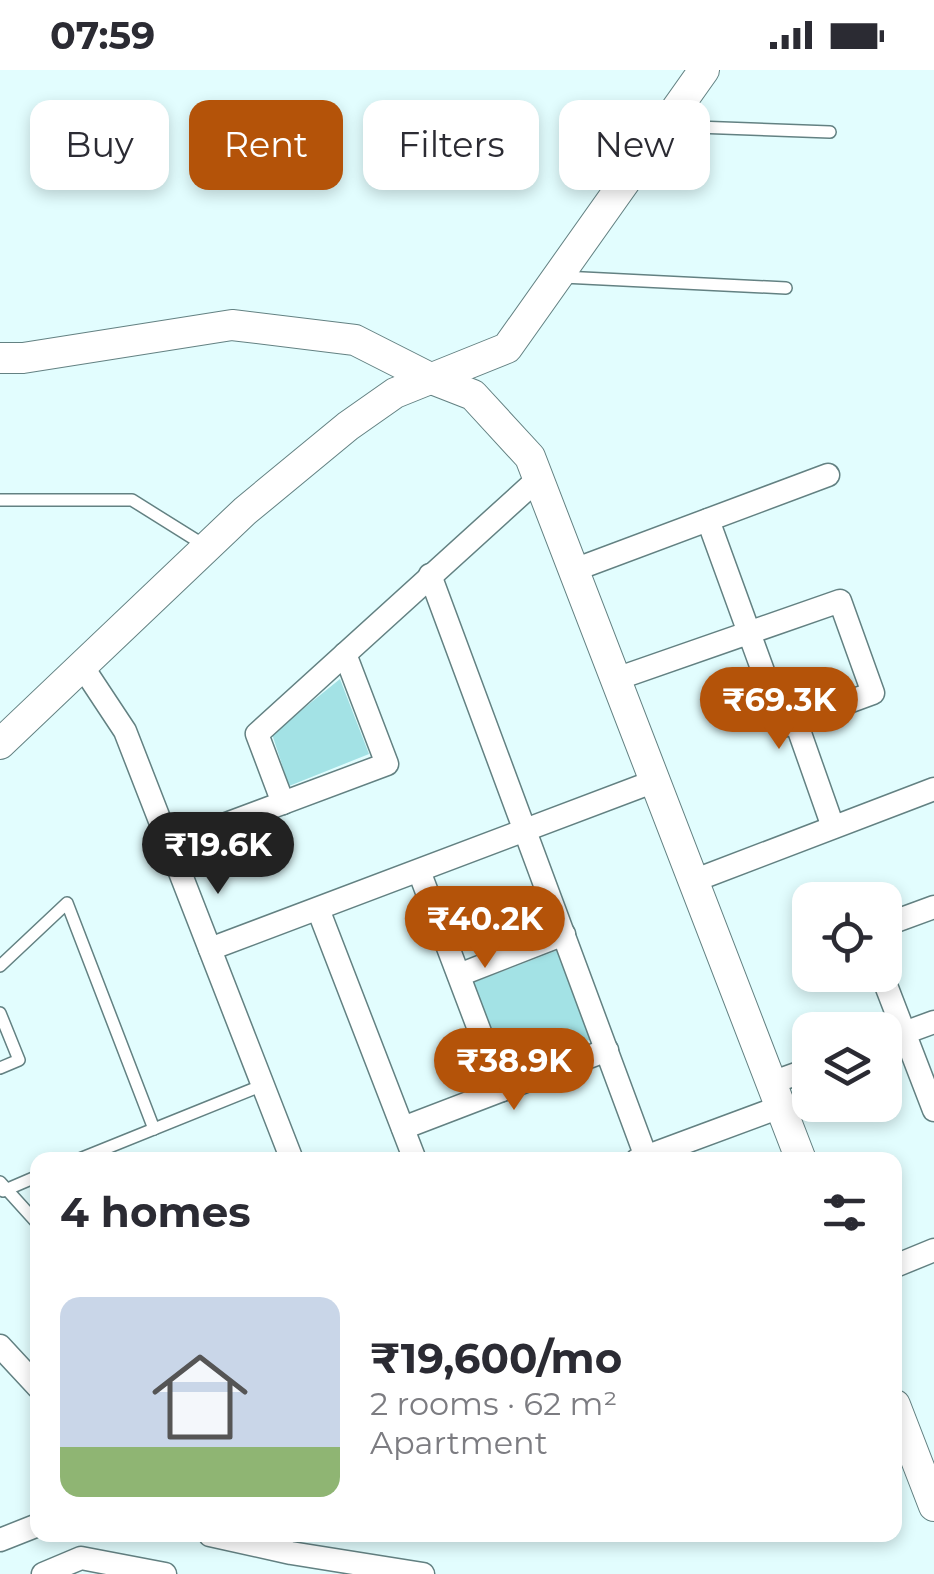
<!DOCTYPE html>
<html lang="en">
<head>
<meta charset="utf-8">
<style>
  :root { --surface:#fff; --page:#f2f2f3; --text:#2b2b33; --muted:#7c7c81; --line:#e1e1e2; --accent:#b45309 }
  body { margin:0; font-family:Montserrat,sans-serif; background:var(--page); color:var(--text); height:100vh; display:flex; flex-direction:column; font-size:38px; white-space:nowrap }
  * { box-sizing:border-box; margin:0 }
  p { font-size:32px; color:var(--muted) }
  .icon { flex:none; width:55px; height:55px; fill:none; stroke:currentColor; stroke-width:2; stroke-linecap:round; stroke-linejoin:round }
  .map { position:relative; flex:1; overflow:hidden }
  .drawer { position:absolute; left:30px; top:1082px; width:872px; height:390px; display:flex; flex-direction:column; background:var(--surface); border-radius:20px; box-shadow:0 5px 15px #0003 }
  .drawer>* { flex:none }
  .top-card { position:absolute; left:30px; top:30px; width:875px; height:90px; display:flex; gap:20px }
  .buttons { position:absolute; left:792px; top:812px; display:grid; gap:20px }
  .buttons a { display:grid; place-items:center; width:110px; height:110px; border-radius:20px; background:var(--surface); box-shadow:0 5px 15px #0003; font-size:50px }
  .price { position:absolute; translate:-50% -85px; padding:0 22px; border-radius:35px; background:var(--accent); color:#fff; font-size:32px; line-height:65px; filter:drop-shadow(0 2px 5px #0008) }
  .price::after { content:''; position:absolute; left:50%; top:60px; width:30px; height:22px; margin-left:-15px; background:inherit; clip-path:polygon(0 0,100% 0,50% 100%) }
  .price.active { background:#222; color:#fff }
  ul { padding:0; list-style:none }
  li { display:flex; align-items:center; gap:30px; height:250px; padding:0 30px }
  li+li { border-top:2px solid var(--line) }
  li span { display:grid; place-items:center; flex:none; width:280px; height:200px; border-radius:20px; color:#555 }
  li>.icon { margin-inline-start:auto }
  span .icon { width:120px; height:120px; fill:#fffc; stroke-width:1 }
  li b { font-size:42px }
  h2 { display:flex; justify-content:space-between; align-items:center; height:120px; padding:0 30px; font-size:42px }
  .chip { padding:0 35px; border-radius:20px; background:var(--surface); box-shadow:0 5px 15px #0003; font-size:35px; line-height:90px }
  .chip.active { background:var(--accent); color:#fff }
  .status { display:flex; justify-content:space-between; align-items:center; height:70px; padding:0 50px; background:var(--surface); direction:ltr }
  .status svg { height:28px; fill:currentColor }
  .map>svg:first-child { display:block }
</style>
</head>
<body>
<div class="status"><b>07:59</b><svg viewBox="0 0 49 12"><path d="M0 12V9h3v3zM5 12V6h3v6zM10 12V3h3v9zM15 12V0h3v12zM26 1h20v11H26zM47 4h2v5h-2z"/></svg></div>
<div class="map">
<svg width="934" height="1504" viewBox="0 0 934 1504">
  <rect width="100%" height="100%" fill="#e2fdfe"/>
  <g fill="#a3e2e5">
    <path d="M340,609L369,684L289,716L272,664Z"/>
    <path d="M558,880L592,969L505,1002L472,913Z"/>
  </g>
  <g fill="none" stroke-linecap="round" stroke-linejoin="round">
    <defs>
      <g id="service">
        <path d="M669,56L830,62"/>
        <path d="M563,207L786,218"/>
        <path d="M0,430H132L204,475"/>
        <path d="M0,896L67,833L154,1059"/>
        <path d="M0,943L19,990L0,998"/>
        <path d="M77,1090L263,1015"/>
        <path d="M0,1112L38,1154"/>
        <path d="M3,1121L38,1106"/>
      </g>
      <g id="minor">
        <path d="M574,500L828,405"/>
        <path d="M430,505L646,1087"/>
        <path d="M82,596L125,661L292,1090"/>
        <path d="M616,609L840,531L873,623L783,656L708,450"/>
        <path d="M796,652L833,757"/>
        <path d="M283,733L257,664L539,408"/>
        <path d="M170,775L387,694L345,584"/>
        <path d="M419,801L502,1020"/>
        <path d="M693,811L934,719"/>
        <path d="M318,839L415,1090"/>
        <path d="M885,855L934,837"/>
        <path d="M210,879L655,711"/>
        <path d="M459,905L564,864"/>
        <path d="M882,905L934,1040"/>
        <path d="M885,970L934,952"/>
        <path d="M771,1013L810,999"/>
        <path d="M403,1058L607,980"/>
        <path d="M637,1090L780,1037"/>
        <path d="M895,1196L934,1180"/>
        <path d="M0,1276L38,1317"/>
        <path d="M210,1465L291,1483L423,1504"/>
        <path d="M0,1470L38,1455"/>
        <path d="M43,1504L81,1488L165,1504"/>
      </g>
      <g id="tertiary">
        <path d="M0,288H23L232,255L355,270L432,309L473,325L530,387L801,1090"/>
        <path d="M0,674L245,441L348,356L395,323L507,278L704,0"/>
        <path d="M895,1335L934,1436"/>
      </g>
    </defs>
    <use href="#service" stroke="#638182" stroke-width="14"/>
    <use href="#minor" stroke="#638182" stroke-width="25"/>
    <use href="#tertiary" stroke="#638182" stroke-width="32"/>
    <use href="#service" stroke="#fff" stroke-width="11"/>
    <use href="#minor" stroke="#fff" stroke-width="22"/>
    <use href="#tertiary" stroke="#fff" stroke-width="30"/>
  </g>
</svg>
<div class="buttons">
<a><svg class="icon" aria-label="locate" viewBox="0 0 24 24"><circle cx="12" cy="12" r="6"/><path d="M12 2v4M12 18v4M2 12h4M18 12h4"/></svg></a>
<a><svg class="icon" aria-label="layers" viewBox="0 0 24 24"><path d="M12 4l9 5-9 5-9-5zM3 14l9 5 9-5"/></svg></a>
</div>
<b class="price" style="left:779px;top:682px">₹69.3K</b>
<b class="price active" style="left:218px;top:827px">₹19.6K</b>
<b class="price" style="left:485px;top:901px">₹40.2K</b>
<b class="price" style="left:514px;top:1043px">₹38.9K</b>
<div class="top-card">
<a class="chip">Buy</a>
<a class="chip active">Rent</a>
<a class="chip">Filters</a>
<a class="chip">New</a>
</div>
<section class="drawer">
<h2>4 homes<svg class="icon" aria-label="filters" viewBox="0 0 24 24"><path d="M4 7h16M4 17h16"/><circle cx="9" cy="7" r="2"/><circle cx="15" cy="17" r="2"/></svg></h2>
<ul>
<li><span style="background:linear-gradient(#c9d6e8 75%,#8fb573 0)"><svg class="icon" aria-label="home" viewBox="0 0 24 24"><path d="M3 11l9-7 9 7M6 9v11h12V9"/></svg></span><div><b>₹19,600/mo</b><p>2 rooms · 62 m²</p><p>Apartment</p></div></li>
</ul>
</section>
</div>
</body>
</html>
